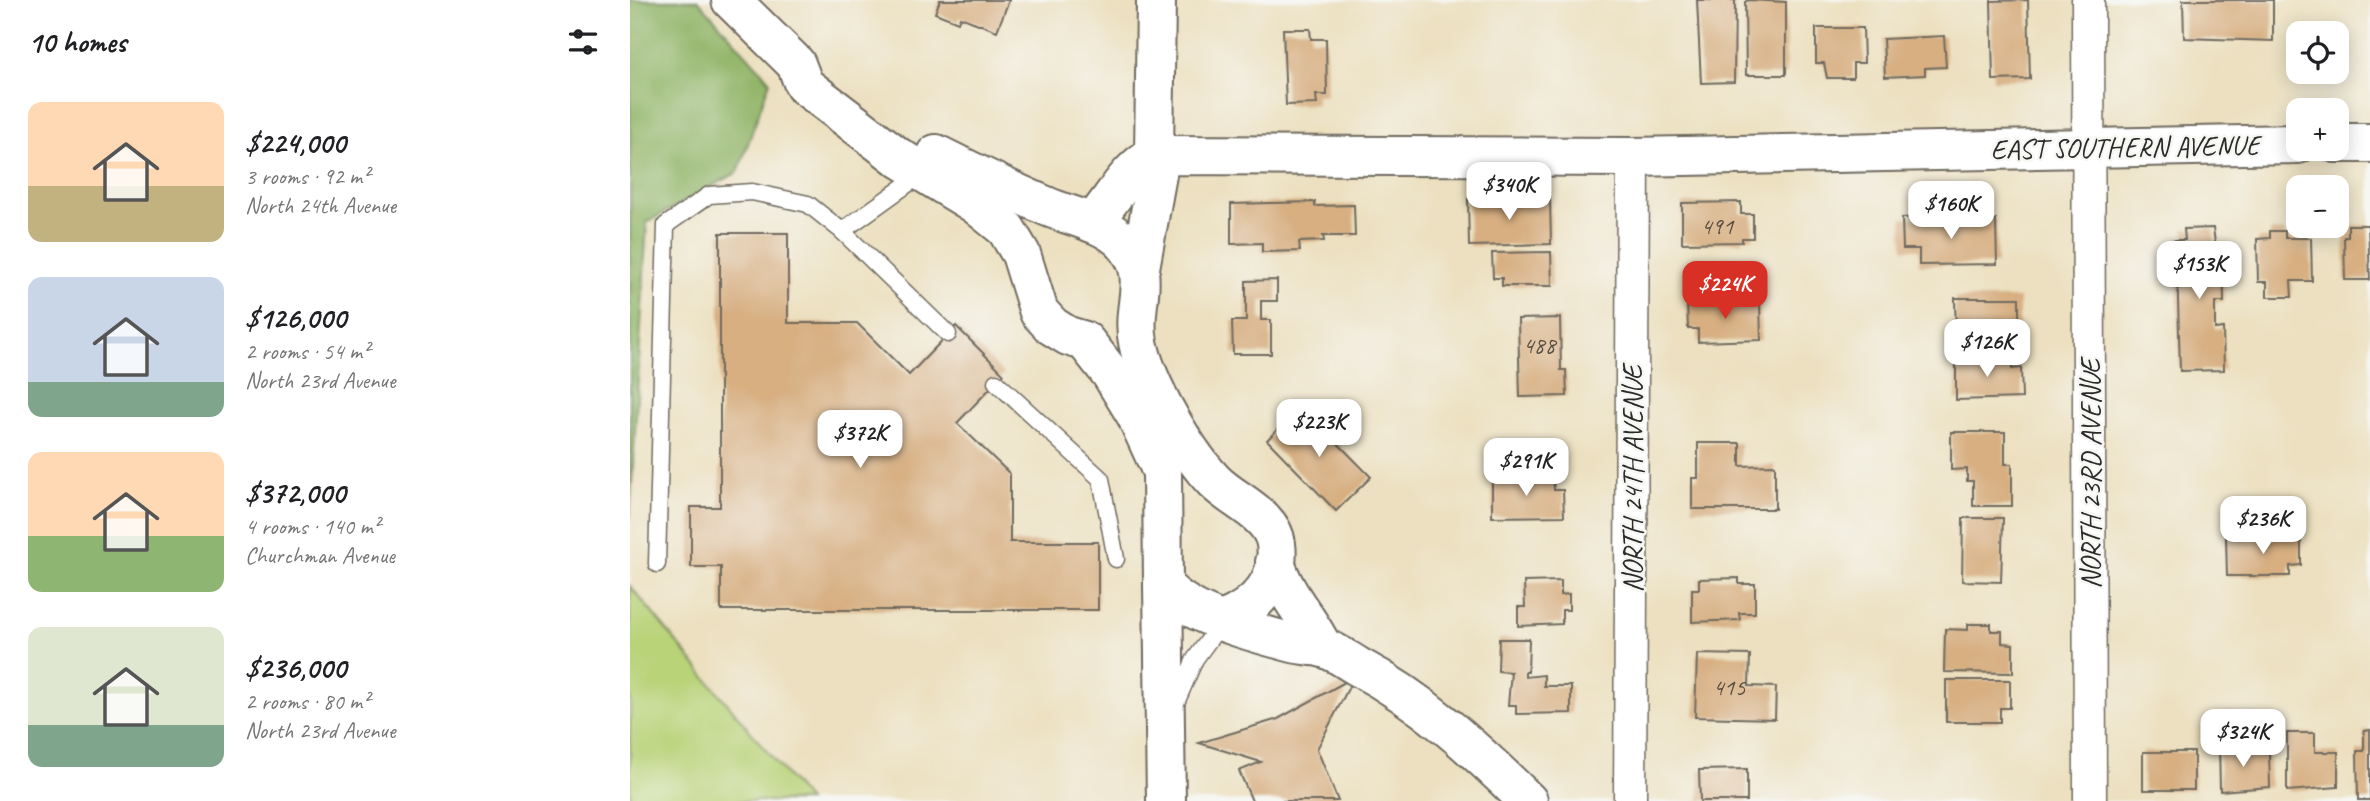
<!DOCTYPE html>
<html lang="en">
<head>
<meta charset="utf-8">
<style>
  :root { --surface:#fff; --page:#f6f6f6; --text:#202124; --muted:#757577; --accent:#d93025 }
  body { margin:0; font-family:Caveat,sans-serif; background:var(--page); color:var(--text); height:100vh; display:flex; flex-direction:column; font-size:26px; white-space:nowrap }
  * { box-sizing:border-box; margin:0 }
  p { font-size:23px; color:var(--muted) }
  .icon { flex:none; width:38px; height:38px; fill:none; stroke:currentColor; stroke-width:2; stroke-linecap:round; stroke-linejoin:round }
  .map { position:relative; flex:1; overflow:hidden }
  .details { display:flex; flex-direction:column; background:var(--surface); width:630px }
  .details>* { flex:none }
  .tools { position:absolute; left:1656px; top:21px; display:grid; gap:14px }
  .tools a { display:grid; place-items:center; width:63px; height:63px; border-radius:14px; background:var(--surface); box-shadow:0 4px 18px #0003; font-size:35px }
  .price { position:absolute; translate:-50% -60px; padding:0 16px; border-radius:14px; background:#fff; color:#222; font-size:23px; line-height:46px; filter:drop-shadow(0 2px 4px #0008) }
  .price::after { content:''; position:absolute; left:50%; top:42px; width:21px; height:16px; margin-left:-10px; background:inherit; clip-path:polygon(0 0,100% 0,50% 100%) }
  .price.active { background:var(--accent); color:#fff }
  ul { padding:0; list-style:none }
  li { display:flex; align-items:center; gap:21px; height:175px; padding:0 28px }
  li span { display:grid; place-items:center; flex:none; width:196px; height:140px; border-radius:14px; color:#555 }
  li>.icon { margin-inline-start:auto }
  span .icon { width:84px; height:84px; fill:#fffc; stroke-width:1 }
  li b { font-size:30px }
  h2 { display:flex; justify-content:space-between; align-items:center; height:84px; padding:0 28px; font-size:30px }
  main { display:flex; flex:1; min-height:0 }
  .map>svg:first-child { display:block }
</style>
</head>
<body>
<main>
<section class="details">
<h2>10 homes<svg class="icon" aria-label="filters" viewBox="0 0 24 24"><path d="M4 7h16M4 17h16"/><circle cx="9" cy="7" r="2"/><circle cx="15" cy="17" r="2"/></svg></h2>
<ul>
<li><span style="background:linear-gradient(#ffd9b3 60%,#c2b280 0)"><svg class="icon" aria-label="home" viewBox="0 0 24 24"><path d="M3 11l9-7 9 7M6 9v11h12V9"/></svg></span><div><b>$224,000</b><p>3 rooms · 92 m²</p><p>North 24th Avenue</p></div></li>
<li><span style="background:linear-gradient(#c9d6e8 75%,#7fa58c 0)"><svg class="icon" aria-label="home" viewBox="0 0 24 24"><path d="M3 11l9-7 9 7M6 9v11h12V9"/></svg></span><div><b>$126,000</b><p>2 rooms · 54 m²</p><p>North 23rd Avenue</p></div></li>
<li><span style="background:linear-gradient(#ffd9b3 60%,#8fb573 0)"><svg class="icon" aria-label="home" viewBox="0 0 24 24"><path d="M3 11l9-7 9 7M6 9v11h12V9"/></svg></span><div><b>$372,000</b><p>4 rooms · 140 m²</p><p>Churchman Avenue</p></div></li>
<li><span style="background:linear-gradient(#dfe7d0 70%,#7fa58c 0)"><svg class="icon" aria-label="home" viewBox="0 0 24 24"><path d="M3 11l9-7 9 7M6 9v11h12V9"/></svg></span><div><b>$236,000</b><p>2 rooms · 80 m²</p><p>North 23rd Avenue</p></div></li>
</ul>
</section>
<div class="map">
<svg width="1740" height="801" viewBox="0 0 1740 801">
  <rect width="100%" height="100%" fill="#f6f6f2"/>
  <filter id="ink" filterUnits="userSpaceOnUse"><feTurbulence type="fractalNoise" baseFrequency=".0143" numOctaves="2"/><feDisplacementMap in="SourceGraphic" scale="14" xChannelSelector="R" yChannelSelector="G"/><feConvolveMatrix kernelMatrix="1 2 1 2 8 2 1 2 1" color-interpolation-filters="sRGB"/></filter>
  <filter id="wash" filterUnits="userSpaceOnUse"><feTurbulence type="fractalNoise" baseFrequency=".00686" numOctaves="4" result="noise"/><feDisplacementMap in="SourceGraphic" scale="28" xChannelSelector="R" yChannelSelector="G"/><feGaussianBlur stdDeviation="1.57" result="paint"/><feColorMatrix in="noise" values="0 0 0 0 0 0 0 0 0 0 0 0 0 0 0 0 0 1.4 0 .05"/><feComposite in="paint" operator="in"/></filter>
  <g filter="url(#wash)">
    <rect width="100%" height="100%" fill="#ece0c0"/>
    <path fill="#b9d379" stroke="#727f52" stroke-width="2" d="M0,586L178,801H0Z"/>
    <path fill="#92b569" stroke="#5e704a" stroke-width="2" d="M0,0H68L140,81L108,172L17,222L0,519Z"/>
    <g id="blocks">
      <g fill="#d7af81">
        <path d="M310,0H379L367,31L330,17L328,22L305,13Z"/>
        <path d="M1067,0H1105L1104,82L1071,83Z"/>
        <path d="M1118,0L1156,2V75H1116L1115,2Z"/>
        <path d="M1398,0L1400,79L1363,80L1361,1Z"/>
        <path d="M1553,0H1643V41L1554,38Z"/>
        <path d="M1186,28H1233L1234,63H1223V78H1197L1194,63H1186Z"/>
        <path d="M653,29H680L681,39H696L697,95H686L687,104L656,105Z"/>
        <path d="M1314,36L1316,67L1295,68V75L1255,77L1253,39Z"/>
        <path d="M920,198L921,244L839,246L838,199Z"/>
        <path d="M685,202V206L724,205L725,236H693L694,241L669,242L670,251L632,252V243L601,244V204Z"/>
        <path d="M1111,202V214H1123V238H1112V242L1052,243V203Z"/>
        <path d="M1312,216V221L1366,220L1367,264L1289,265V249H1273L1272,218Z"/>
        <path d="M1718,225H1738L1740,280H1715L1714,237H1718Z"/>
        <path d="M1583,228L1587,258H1593L1594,302H1585V329L1593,328L1594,370L1550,371L1547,263H1544L1543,240H1555L1554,229Z"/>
        <path d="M1640,231H1655V238H1681L1682,281H1661L1662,297H1637V282H1628L1627,239L1640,238Z"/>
        <path d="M90,233H158V323H227L279,375L326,326L374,374L327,423L380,474V542H468V610H91V567H61V507H90Z"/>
        <path d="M921,252L922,286H872V278H863L862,253Z"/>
        <path d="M647,280V301H631V320H641V354H603L602,321H616V281Z"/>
        <path d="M1325,298H1389V325H1381V339H1326Z"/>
        <path d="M1130,301L1131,340L1068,342V329H1058L1057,302Z"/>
        <path d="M930,318L931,370H936L937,396L890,397L888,319Z"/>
        <path d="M1382,357V369L1391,368L1392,398L1326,400V358Z"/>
        <path d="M671,406L741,477L706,511L637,440Z"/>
        <path d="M1321,432H1375V464H1382V506H1343V481H1337V469L1321,470Z"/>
        <path d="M1068,443H1110V466L1145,465V509H1062V478H1068Z"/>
        <path d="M862,478H923L924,490H933L934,516L862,517Z"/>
        <path d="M1333,518H1373L1371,582L1332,581Z"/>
        <path d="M1671,536V565L1660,566V576H1597L1596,537Z"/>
        <path d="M1109,578V584H1125V613H1109L1110,620L1062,622V589H1069V579Z"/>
        <path d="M931,581V595L939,594V610H932V624L888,626V607H895L894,582Z"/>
        <path d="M1338,624H1361V631H1372V643L1383,644V673L1314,672L1315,629L1338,630Z"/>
        <path d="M869,639H899L898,672H895V677L914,675V686H941V713L886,714V705H878L881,672L868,671Z"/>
        <path d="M1067,654L1120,655L1119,686L1146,687L1145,719L1065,717Z"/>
        <path d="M724,677L687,749L708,801H622L609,771L631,762L569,743L648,719Z"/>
        <path d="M1316,680H1380V708H1370V722H1316Z"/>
        <path d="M1740,730V800H1728L1727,751H1734V731Z"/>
        <path d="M1657,733H1685V752H1708V787L1657,791Z"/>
        <path d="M1589,744H1606V753H1639L1640,787L1590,791Z"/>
        <rect x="1513" y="752" width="51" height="38"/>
        <path d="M1117,769V801H1070L1069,770Z"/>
      </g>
    </g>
  </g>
  <g filter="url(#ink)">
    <use href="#blocks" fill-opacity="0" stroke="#6f6a5f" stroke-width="2"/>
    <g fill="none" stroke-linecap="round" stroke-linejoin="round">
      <defs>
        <g id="service">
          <path d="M212,231L318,334"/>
          <path d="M366,382L471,479L486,559"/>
          <path d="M27,564L36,225L79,195L122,192L178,204L212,231L293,173"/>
          <path d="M545,705L565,659L592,622"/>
        </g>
        <g id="minor">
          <path d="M1458,0L1460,801"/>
          <path d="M1000,801L1003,157"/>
        </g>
        <g id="tertiary">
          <path d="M1706,143H1740"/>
          <path d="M462,223C483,200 496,170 524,155L1003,157L1668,144"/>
          <path d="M510,268L528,169L524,155L526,0"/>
          <path d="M533,585L536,801"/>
        </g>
        <g id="secondary">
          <path d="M101,0L166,64L174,85L268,157L345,204L376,229L391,254L409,312L422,326L438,336L455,341L481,374L506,415L532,472L533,585C558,616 625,633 663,643C673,646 685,645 694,648C706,652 717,660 727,666C793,701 845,749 898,801"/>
          <path d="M306,154C342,172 379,190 416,206C441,217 474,222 493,242C525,276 500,303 508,342C512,363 523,387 533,406C547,432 564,460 584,481C603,501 642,514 646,544C651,581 626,607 594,620"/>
          <path d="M645,562C655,596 678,617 693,648"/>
        </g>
      </defs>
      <use href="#service" stroke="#6f6a5f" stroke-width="19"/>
      <use href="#minor" stroke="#6f6a5f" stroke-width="35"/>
      <use href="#tertiary" stroke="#6f6a5f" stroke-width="42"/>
      <use href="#secondary" stroke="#6f6a5f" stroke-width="42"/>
      <use href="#service" stroke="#fff" stroke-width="16"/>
      <use href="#minor" stroke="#fff" stroke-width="32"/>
      <use href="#tertiary" stroke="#fff" stroke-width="38"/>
      <use href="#secondary" stroke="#fff" stroke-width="38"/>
    </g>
  </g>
  <g text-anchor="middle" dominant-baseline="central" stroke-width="5" stroke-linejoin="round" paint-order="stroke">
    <g font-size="24" fill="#564c40">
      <text x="1087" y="226">491</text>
      <text x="909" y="345">488</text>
      <text x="1099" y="687">415</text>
    </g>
    <g font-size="28" fill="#2b2b2b" stroke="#f6f6f2">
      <text transform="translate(1495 147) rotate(-1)">EAST SOUTHERN AVENUE</text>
      <text transform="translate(1460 474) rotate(-90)">NORTH 23RD AVENUE</text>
      <text transform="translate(1002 479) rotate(-90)">NORTH 24TH AVENUE</text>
    </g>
  </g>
</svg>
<div class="tools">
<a><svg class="icon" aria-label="locate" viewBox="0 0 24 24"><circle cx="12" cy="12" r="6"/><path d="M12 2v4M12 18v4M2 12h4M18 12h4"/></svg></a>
<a>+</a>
<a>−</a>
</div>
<b class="price" style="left:879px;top:222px">$340K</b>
<b class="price" style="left:1321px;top:241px">$160K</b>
<b class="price" style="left:1569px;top:301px">$153K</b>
<b class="price active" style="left:1095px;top:321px">$224K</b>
<b class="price" style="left:1357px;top:379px">$126K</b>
<b class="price" style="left:689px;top:459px">$223K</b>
<b class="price" style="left:230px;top:470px">$372K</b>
<b class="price" style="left:896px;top:498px">$291K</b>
<b class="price" style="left:1633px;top:556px">$236K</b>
<b class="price" style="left:1613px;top:769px">$324K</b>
</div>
</main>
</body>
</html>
